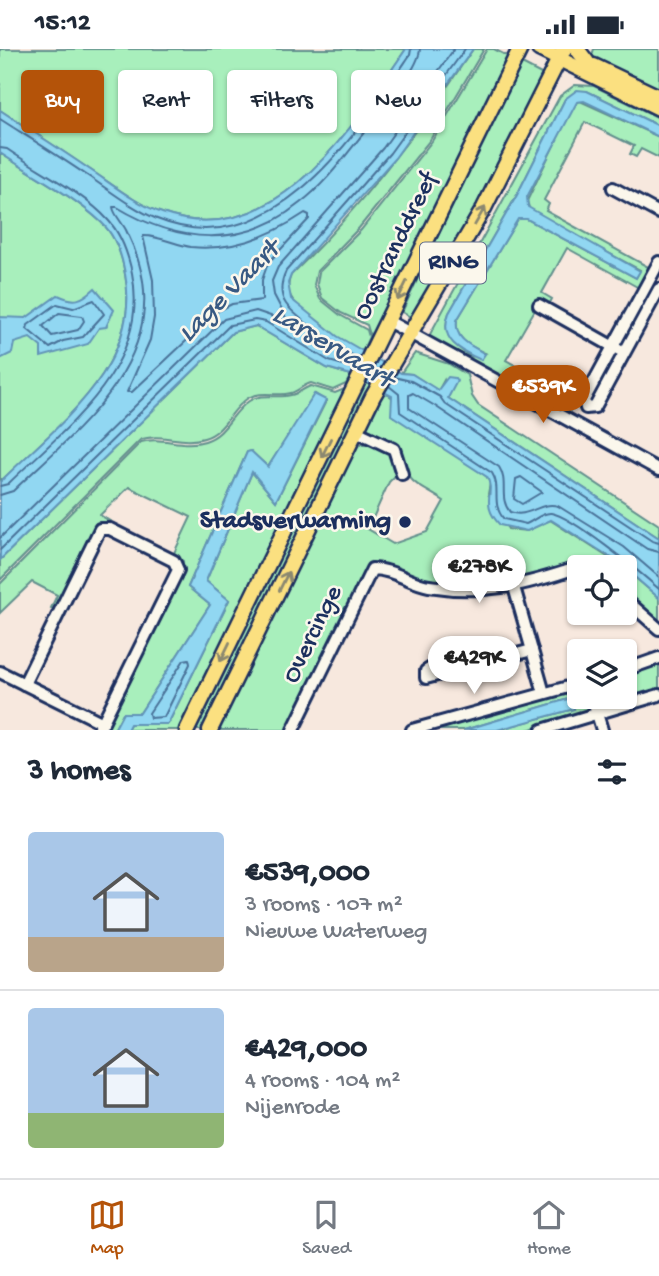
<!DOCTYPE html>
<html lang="en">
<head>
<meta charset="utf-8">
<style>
  :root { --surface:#fff; --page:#f2f2f3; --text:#1f2937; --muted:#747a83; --line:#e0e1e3; --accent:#b45309 }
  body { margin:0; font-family:"Gochi Hand",sans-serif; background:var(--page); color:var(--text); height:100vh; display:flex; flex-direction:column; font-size:26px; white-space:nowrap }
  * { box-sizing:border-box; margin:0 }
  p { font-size:23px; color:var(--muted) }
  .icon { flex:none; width:38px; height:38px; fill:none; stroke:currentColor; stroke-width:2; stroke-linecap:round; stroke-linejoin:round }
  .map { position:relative; height:681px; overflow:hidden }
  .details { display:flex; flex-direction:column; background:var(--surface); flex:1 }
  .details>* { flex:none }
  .guide { position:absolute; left:21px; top:21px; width:618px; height:63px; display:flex; gap:14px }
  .fabs { position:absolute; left:567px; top:506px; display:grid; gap:14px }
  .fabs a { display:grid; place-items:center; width:70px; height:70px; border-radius:7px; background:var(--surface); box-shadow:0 2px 5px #0004; font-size:35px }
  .price { position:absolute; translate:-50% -60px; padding:0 16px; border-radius:24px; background:#fff; color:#222; font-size:23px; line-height:46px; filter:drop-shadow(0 2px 4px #0008) }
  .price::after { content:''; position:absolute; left:50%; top:42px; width:21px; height:16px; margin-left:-10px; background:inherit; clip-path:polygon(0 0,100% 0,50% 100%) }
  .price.active { background:var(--accent); color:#fff }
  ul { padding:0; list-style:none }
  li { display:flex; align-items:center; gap:21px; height:175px; padding:0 28px }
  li+li { border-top:2px solid var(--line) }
  li span { display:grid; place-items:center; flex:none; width:196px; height:140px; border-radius:7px; color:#555 }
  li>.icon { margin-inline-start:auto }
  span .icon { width:84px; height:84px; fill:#fffc; stroke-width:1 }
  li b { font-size:30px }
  h2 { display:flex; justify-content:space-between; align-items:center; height:84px; padding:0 28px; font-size:30px }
  .tag { padding:0 24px; border-radius:7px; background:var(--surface); box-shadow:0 2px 5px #0004; font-size:24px; line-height:63px }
  .tag.active { background:var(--accent); color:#fff }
  .status { display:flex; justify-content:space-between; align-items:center; height:49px; padding:0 35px; background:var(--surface); direction:ltr }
  .status svg { height:19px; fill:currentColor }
  .tab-bar { display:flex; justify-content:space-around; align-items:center; height:98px; border-top:2px solid var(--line); background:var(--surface); font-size:19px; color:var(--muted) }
  .tab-bar a { display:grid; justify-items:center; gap:4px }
  .tab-bar .active { color:var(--accent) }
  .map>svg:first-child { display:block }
</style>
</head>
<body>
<div class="status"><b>15:12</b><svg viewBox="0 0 49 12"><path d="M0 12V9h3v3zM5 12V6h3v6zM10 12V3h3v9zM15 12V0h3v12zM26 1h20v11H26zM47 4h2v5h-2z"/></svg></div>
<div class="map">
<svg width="659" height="681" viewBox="0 0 659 681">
  <rect width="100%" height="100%" fill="#f7e8de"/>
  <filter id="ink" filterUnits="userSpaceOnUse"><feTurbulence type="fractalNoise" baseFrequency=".0143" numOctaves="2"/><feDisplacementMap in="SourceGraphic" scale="14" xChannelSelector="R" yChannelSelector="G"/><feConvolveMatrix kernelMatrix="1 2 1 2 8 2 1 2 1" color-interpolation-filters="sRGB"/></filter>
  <g filter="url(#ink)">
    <g fill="#a8efbc" stroke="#628f8d" stroke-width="2">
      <path d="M0,0H406C352,78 275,205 162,164C136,155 112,135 89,120C60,100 30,81 0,61Z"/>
      <path d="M473,0H484L430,91L359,179L317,222L314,236L320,250L340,266L367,281L369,288L362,303C348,296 297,261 291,248C287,241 288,233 291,226C359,161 421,78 473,0Z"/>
      <path d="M487,0H494L511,9L371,289L367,276L341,264L322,249L317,235L319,223L361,181L432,92Z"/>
      <path d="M594,0H659V43L591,9Z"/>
      <path d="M520,14L547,28L457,199L414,270L402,263Z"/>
      <path d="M575,36L594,37L659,69V77L587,42L565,50L517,146L449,264C440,286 455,297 471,308L485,304C470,297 454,290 457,271L518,170H527L636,229L640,221L530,162L527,152L573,57L580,52L659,88V109L641,100L636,108L630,105L634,97L585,73L544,151L549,155L546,162L650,219L639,239L567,199L542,244L552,250L549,256L540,252L506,311L576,350L567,367L429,287L560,47Z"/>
      <path d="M0,104C33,126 72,146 101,173C115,186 122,207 125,225C143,316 57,376 0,433Z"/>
      <path d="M256,277L327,319L351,326L346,335L333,341L311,334C303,336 298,342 291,344C276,348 262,341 248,349C230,361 225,383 204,389C182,396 160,383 140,391L0,531V511L233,283Z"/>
      <path d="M415,304L449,315L467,326L472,347L478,356L659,476V489L448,349L444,331L438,342L412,325L401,324Z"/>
      <path d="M365,332L373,337L205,681H196Z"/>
      <path d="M311,337L335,344L347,339L180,681H127L130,675H168L229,551L206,532L252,423L276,452L326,352L315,345L268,418L251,402L247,403L188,538L210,556L140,664H123L114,681H104L183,519V512L173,506L191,468L129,438L100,466L113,474L112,477L105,474L97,477L56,561L51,559L57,546L32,533L0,564V535L141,393C161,387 183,399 205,392C227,385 231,364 249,352C262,343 277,350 291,346C298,345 304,339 311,337Z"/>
      <path d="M384,342L487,428L490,434L488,445L508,480L527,482L550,471L623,518H586L581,514L554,525L480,538V532L464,531L463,538L456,537V530L440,529L439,535L371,513L289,681H218L357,395H372L392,405L398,424L389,433L368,480L393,495L427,483L444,452C411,431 409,437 397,397L368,383V368Z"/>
      <path d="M625,520L659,549V574L625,545Z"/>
      <path d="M659,612V642L602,659L595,648H625V623Z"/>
      <path d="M579,637V648H587L590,658L588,663L527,681H497L574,660L568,650L464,681H434Z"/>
    </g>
    <g fill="#91d7f2" stroke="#6294b7" stroke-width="2">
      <path d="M406,0H473L395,109L291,226L288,234L291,250L337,287L401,324L412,325L438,341L448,328L455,329L457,332L448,349L659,489V549L615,511L551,471L527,482L500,476C479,454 496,445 487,428L391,366L392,347L351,326L327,319L256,277L233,283L0,511V433C57,376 143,316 125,225C122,207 115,186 101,173C72,146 33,126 0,104V61C30,81 60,100 89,120C112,135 136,155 162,164C275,205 352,78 406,0Z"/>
      <path d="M577,41L587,42L659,77V88L584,52L577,53L527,148L528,158L640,222L636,229L527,170H518L457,271C454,291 471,296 485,305L481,311C461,302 438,291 449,264L517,146L565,50Z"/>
      <path d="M95,239L114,261L106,278L99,279L88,295L41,308V298L30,289L14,294L12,304L0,310V268L26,269L58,246C75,254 81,252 95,239Z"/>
      <path d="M314,345L326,351L276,452L252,423L206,532L229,551L168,675H130L127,681H114L123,664H140L210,556L188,538L247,403L251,402L268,418Z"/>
      <path d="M568,650L574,652V660L497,681H464Z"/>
    </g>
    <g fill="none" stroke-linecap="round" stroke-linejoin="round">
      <g stroke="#4a7299" stroke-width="2">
        <path d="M0,70C28,88 57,106 85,125C108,140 131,159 157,170C272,217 355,87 410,6L411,0"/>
        <path d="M0,99L7,100C37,121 84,144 108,171C121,185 128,205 132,224C151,317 67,377 8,435L0,437"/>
        <path d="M305,164L309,166V170L268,214L262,231V251L232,255L218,262L132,343H127L150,291L154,268L153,231L143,187C157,186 176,196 191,198C233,202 271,187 305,164Z"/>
        <path d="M94,251L104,265L83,288L63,292L50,299L27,280L28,276L57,255L73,259Z"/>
        <path d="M59,264L82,267L84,272L78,281L52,287L43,277Z"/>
        <path d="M359,310C342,301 296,269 286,255C279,245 281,232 286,222L390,104L465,0"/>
        <path d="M394,328L411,332L440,348L445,355L652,492L659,494"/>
        <path d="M389,337L399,345L400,363L492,424C502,440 490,454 504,470L526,475C534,472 542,463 551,464C572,467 641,524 659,540"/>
        <path d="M521,428L542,443L522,455L514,450L516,430Z"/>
        <path d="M0,446L13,442C72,385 156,323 143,232C140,214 134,197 126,181C122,173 114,166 113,158H117C177,194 243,201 300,154C328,133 349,101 371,75C384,59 419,20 420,0"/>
        <path d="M0,489L224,270L256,262L288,273L274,246L272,232L278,218L383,99L454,0"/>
        <path d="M0,501L230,276L255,271L266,273L329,312L354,319"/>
        <path d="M659,503L647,500L435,357L413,344L409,346V359L499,418C509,433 498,449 510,463C529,470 539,452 558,457L624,498L659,528"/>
        <path d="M189,610L190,615L164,668L150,669L149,664L184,611Z"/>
      </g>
      <defs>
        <g id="minor">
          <path d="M613,139L659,164"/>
          <path d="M659,213L584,351L586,359L595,358L659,240"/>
          <path d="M539,256L619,301"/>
          <path d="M388,272L659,421"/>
          <path d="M356,382L394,400L402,425"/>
          <path d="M514,538L544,644"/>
          <path d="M625,550L659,580"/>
          <path d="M475,617L444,611L426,622V629L532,601"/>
          <path d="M625,621L659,609"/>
          <path d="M0,623L103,674"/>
          <path d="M24,635L100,480H110L174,512L178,521L99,681"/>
          <path d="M592,648L602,681"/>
          <path d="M293,681L372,520C393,520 410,534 429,537C485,546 527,536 579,518"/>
          <path d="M412,681L579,635"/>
          <path d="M542,681L659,646"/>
        </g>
        <g id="major">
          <path d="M539,0L659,59"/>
          <path d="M577,0L587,13"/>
          <path d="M594,17L659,48"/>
          <path d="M187,681L520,0"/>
          <path d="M210,681L373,347L484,159L564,0"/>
        </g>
      </defs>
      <use href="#minor" stroke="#1b2f5e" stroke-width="16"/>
      <use href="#major" stroke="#1b2f5e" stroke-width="19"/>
      <use href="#minor" stroke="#fbf7ec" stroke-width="10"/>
      <use href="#major" stroke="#fbe080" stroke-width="14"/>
    </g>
    <defs><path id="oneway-shaft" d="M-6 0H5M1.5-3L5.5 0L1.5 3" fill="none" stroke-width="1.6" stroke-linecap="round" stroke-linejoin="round" transform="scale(1.75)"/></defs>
    <g stroke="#8b886f">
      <use href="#oneway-shaft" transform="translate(480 167) rotate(-60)"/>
      <use href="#oneway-shaft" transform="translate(402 242) rotate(116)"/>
      <use href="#oneway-shaft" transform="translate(326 399) rotate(116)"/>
      <use href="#oneway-shaft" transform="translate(284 532) rotate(-64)"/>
      <use href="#oneway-shaft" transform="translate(225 603) rotate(116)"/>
    </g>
  </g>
  <circle fill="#1b2f5e" stroke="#fbf7ec" stroke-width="2.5" cx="405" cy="473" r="7"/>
  <g text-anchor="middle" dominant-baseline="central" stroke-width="5" stroke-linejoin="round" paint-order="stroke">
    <rect fill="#fbf7ec" stroke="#5e6b89" stroke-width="2" x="420" y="193.5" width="66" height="41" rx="5"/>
    <g font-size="24" font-weight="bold" fill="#1b2f5e">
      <text x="453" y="214">RING</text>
    </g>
    <g font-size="26" fill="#1b2f5e" stroke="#fbf7ec">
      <text transform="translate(397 198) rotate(-64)">Oostranddreef</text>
      <text transform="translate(314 586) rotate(-64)">Overcinge</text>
    </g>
    <g font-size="26" font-weight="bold" fill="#1b2f5e" stroke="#fbf7ec" text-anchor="end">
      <text x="391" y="473">Stadsverwarming</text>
    </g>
    <g font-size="28" font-style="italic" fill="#385983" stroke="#fbf7ec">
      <text transform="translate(230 243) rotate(-45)">Lage Vaart</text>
      <text transform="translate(332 299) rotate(31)">Larservaart</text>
    </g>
  </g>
</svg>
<div class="fabs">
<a><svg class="icon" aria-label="locate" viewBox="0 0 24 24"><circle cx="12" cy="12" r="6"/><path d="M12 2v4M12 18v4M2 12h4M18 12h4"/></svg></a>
<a><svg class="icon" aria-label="layers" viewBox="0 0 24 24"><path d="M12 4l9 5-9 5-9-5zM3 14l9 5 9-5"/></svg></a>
</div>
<b class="price active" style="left:543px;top:376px">€539K</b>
<b class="price" style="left:479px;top:556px">€278K</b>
<b class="price" style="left:474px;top:647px">€429K</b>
<div class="guide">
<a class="tag active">Buy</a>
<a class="tag">Rent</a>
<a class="tag">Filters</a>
<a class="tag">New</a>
</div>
</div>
<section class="details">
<h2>3 homes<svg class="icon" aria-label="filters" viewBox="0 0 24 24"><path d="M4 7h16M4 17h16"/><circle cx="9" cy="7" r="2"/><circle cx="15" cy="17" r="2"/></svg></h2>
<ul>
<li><span style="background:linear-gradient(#a9c7e8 75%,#b9a48a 0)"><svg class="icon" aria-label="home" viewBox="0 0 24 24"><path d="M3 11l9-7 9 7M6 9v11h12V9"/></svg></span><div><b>€539,000</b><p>3 rooms · 107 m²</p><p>Nieuwe Waterweg</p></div></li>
<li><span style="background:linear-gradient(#a9c7e8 75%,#8fb573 0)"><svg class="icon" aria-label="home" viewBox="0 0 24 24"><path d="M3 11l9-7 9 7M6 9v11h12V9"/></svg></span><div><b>€429,000</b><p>4 rooms · 104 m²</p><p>Nijenrode</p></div></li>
</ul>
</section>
<nav class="tab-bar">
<a class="active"><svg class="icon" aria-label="map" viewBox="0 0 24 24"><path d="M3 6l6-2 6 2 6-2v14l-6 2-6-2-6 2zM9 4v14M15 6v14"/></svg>Map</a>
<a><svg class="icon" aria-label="saved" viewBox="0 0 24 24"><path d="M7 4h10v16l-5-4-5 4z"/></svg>Saved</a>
<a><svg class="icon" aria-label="home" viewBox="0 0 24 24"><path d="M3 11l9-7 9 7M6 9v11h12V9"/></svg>Home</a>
</nav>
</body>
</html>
